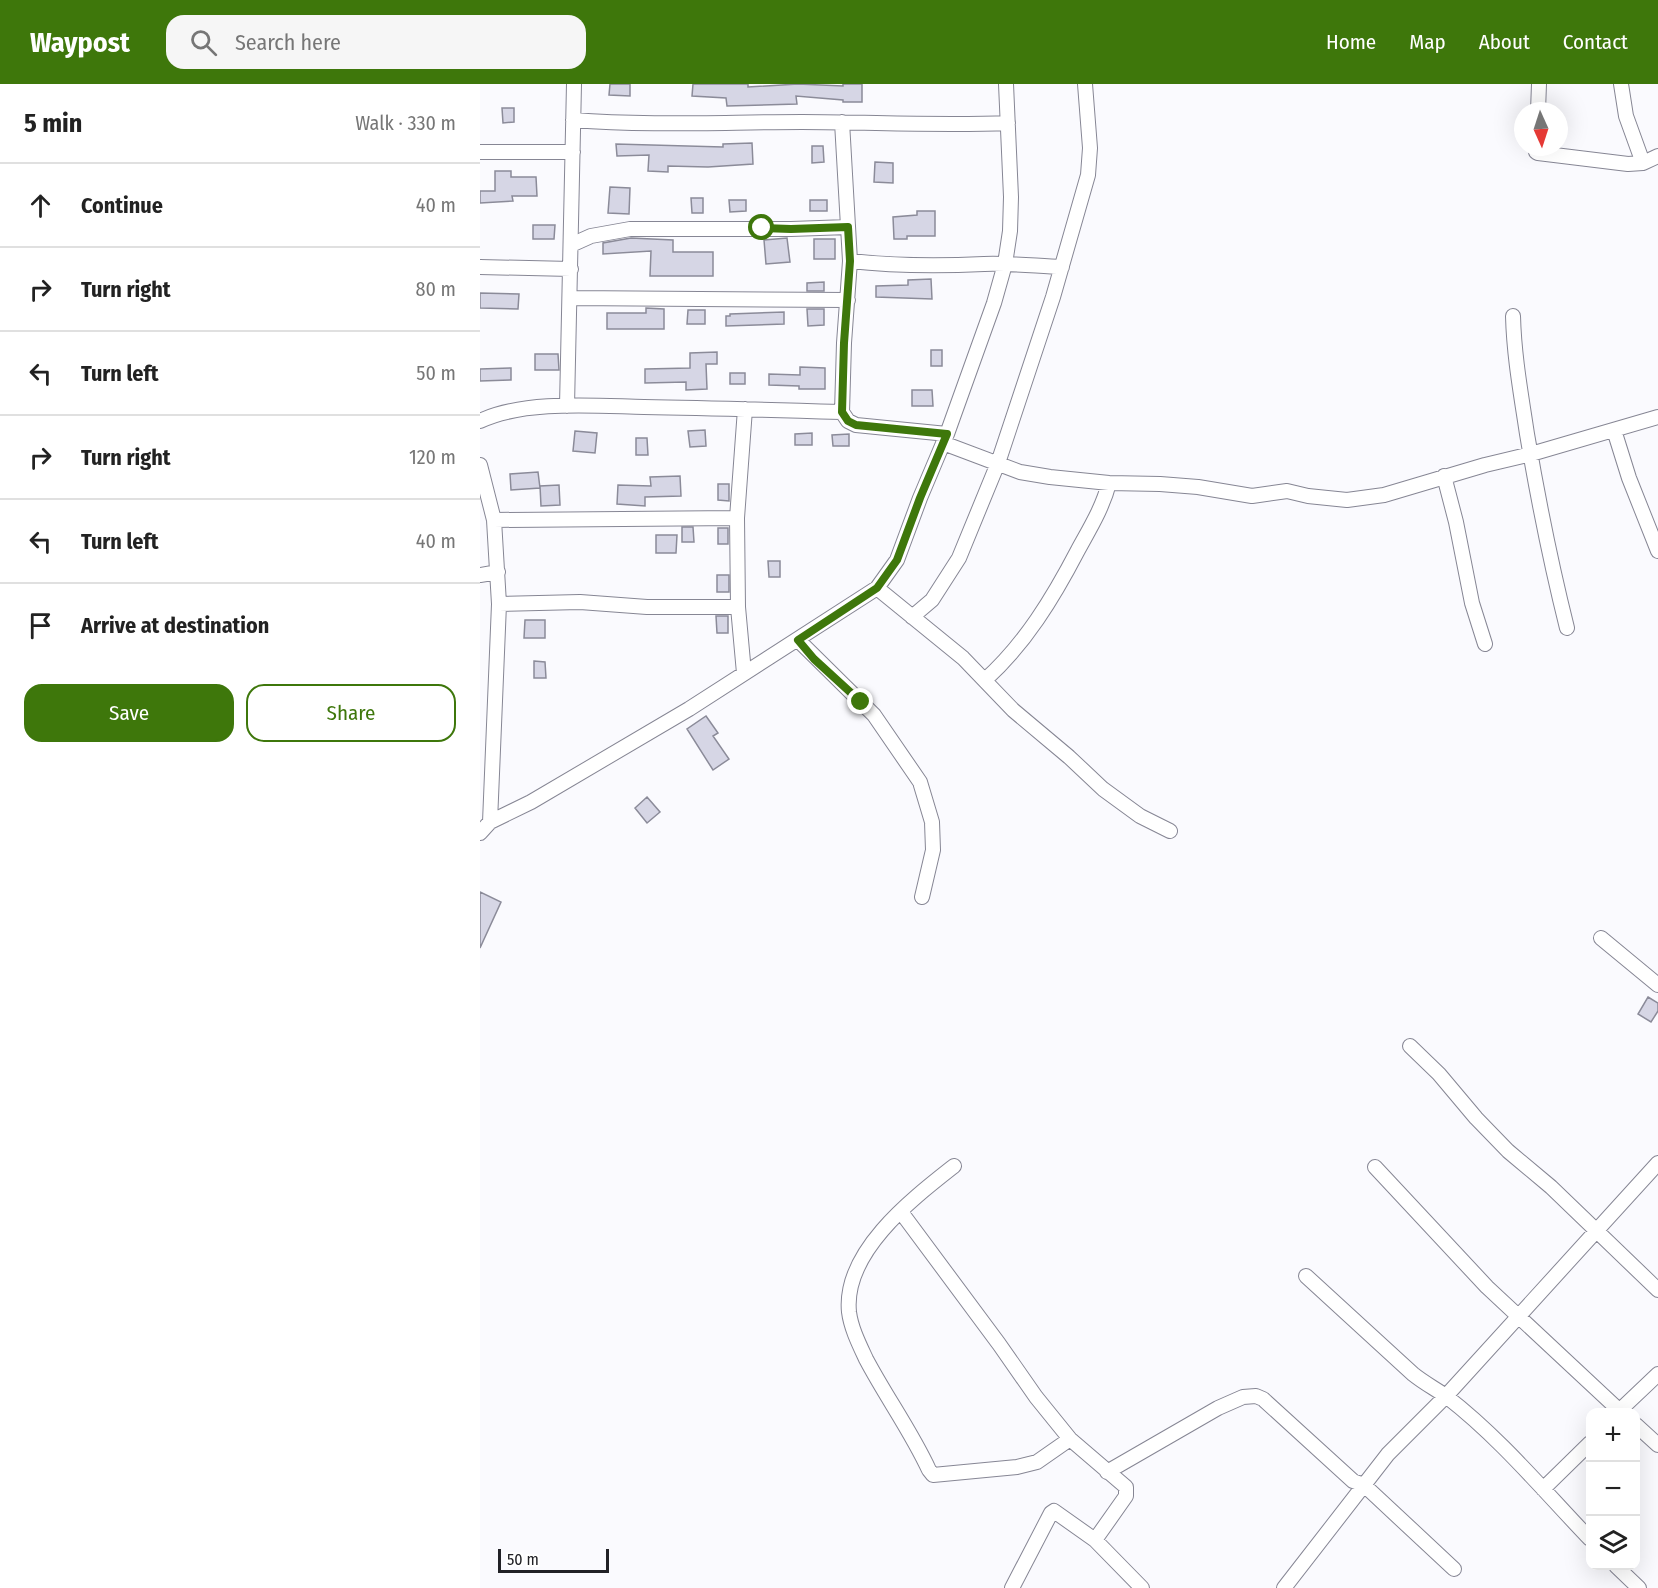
<!DOCTYPE html>
<meta charset="utf-8">
<style>
body{margin:0;font-family:"Fira Sans Condensed",sans-serif;background:#f6f6f6;color:#222}
.controls{position:absolute;right:18px;bottom:18px;display:grid;overflow:hidden;border-radius:12px;box-shadow:0 6px 24px #0002}
.controls button{width:54px;height:54px;display:grid;place-items:center;padding:0;border:0;border-bottom:2px solid #e0e0e0;background:#fff;color:#222;font:30px sans-serif}
.compass{position:absolute;left:1034px;top:18px;width:54px;height:54px;border-radius:50%;background:#fff;box-shadow:0 6px 24px #0002;rotate:177deg}
.scale{position:absolute;left:18px;bottom:15px;width:111px;box-sizing:border-box;padding-left:6px;border:3px solid #212126;border-top:0;font-size:16px;line-height:21px;white-space:nowrap;color:#212126;-webkit-text-stroke:4px #fff;paint-order:stroke}
.stop{position:absolute;width:18px;height:18px;margin:-14px;border:4px solid #3e770b;border-radius:50%;background:#fff}
.stop.end{background:#3e770b;border-color:#fff;box-shadow:0 2px 6px #0008}
.list{margin:0;padding:0;list-style:none}
h2{display:flex;justify-content:space-between;align-items:center;height:78px;margin:0;padding:0 24px;font-size:26px}
h2 small{font-size:20px;font-weight:400;color:#767676}
.list li{display:grid;grid-template-columns:39px 1fr auto;gap:18px;align-items:center;box-sizing:border-box;height:84px;padding:0 24px;border-top:2px solid #e0e0e0}
.list b{display:block;font-size:22px;white-space:nowrap}
.list em{font-size:20px;font-style:normal;color:#767676}
.actions{display:flex;gap:12px;padding:18px 24px}
.actions a{flex:1;padding:14px 0;border:2px solid #3e770b;border-radius:18px;text-align:center;font-size:21px;color:#3e770b}
.actions .main{background:#3e770b;color:#fff}
.icon{flex:none;width:33px;height:33px;fill:none;stroke:currentColor;stroke-width:2;stroke-linecap:round;stroke-linejoin:round}
.map{position:relative;flex:none;width:1178px;height:1504px;overflow:hidden}
header{display:flex;align-items:center;gap:36px;box-sizing:border-box;height:84px;padding:0 30px;background:#3e770b;color:#fff}
header strong{font-size:28px}
nav{display:flex;gap:33px;margin-inline-start:auto;font-size:21px}
.search{width:420px;height:54px;background:#f6f6f6;display:flex;align-items:center;gap:15px;box-sizing:border-box;padding:0 21px;border-radius:18px;color:#767676;font-size:22px}
main{display:flex}
aside{flex:1;background:#fff}
.map>svg:first-child{display:block}
.building{fill:#d6d6e5;stroke:#8b8b99;stroke-width:1.5}
.lines{fill:none;stroke-linecap:round;stroke-linejoin:round}
.street-casing{stroke:#868694;stroke-width:16}
.street{stroke:#fff;stroke-width:14}
.route{stroke:#3e770b;stroke-width:8}
</style>
<header>
<strong>Waypost</strong>
<div class="search"><svg class="icon" aria-label="search" viewBox="0 0 24 24"><circle cx="10" cy="10" r="6"/><path d="M15 15l6 6"/></svg>Search here</div>
<nav><a>Home</a><a>Map</a><a>About</a><a>Contact</a></nav>
</header>
<main>
<aside>
<h2>5 min<small>Walk · 330 m</small></h2>
<ul class="list">
<li><svg class="icon" aria-label="ahead" viewBox="0 0 24 24"><path d="M12 20V5M6 11l6-6 6 6"/></svg><div><b>Continue</b></div><em>40 m</em></li>
<li><svg class="icon" aria-label="right" viewBox="0 0 24 24"><path d="M7 20v-9h11M14 6l5 5-5 5"/></svg><div><b>Turn right</b></div><em>80 m</em></li>
<li><svg class="icon" aria-label="left" viewBox="0 0 24 24"><path d="M17 20v-9H6M10 6l-5 5 5 5"/></svg><div><b>Turn left</b></div><em>50 m</em></li>
<li><svg class="icon" aria-label="right" viewBox="0 0 24 24"><path d="M7 20v-9h11M14 6l5 5-5 5"/></svg><div><b>Turn right</b></div><em>120 m</em></li>
<li><svg class="icon" aria-label="left" viewBox="0 0 24 24"><path d="M17 20v-9H6M10 6l-5 5 5 5"/></svg><div><b>Turn left</b></div><em>40 m</em></li>
<li><svg class="icon" aria-label="arrive" viewBox="0 0 24 24"><path d="M6 21V4h12l-3 4 3 4H6"/></svg><div><b>Arrive at destination</b></div></li>
</ul>
<div class="actions"><a class="main">Save</a><a>Share</a></div>
</aside>
<div class="map">
<svg width="1178" height="1504" viewBox="0 0 1178 1504">
<rect width="100%" height="100%" fill="#fafafe"/>
<path class="building" d="M130,0H150V12L129,11Z
M213,0H268V3L318,0L363,2V0H382V18H363V16L316,12L317,20L247,22L246,14L212,12Z
M22,24H34V38L23,39Z
M272,59L273,80L228,83L188,82V88L168,87L169,71L137,72L136,60L243,63V60Z
M332,62H343L344,78L332,79Z
M395,78L413,79V99L394,98Z
M15,87H31V93H56L57,112H32L33,117L0,119V107H15Z
M130,103L150,104L149,130L128,129Z
M211,114H223V129H212Z
M249,116H266V127L250,128Z
M330,116H347V127H330Z
M437,127H455V152H427V155H414L413,133L437,131Z
M53,141H75L74,155H53Z
M151,154L193,156V168H233V192H170L171,167L123,170V159Z
M307,154L310,178L286,180L284,156Z
M334,155H355V175H334Z
M451,195L452,215L396,213V202L428,201V196Z
M344,198V207H327V199Z
M0,209L39,210L38,225L0,224Z
M166,224L184,225V245H127V229H166Z
M327,225H344V241L328,242Z
M208,226H225V240H207Z
M304,228V240L246,242V232H250V230Z
M451,266H462V282H451Z
M237,268V280H226L227,305L206,306V298L165,299V285L210,284V269Z
M55,270H78L79,286H55Z
M320,283L345,284V305H319V302L289,301V290L320,291Z
M31,284V296L0,297V285Z
M250,289H265V300H250Z
M432,306H452L453,322H432Z
M225,346L226,362L210,363L208,347Z
M95,347L117,349L115,369L93,367Z
M332,349V361H315V350Z
M369,350V362H353L352,351Z
M156,354H167L168,371H156Z
M58,388L60,404L31,406L30,390Z
M200,392L201,412L165,413V422L137,420L138,401L171,402L170,393Z
M238,400H249V417L238,416Z
M79,401L80,421L61,422L60,402Z
M202,443H213L214,458H202Z
M238,444H248V460H238Z
M176,451H197L196,469H176Z
M288,477H300V493H289Z
M237,491H249V508H237Z
M236,532H248V549H237Z
M45,536H65V554H44Z
M54,577L65,578L66,594H54Z
M226,632L238,649L233,652L249,675L233,686L207,645Z
M167,713L180,728L167,739L155,724Z
M0,808L21,818L0,864Z
M1168,913L1178,919V927L1171,938L1158,930Z"/>
<g class="lines">
<g class="street-casing">
<path id="street" d="M1141,0L1146,32L1163,79
M1058,27L1059,0
M93,36C169,42 245,38 322,38C390,38 459,42 528,39
M362,38L370,177L364,259L362,328L368,337L376,341L467,350
M1055,63L1056,68L1058,69L1148,80L1163,79L1178,72
M0,68H93
M91,161L111,152L150,145H311L368,143
M370,177C415,182 459,182 504,180C530,179 556,182 582,183
M0,183L91,185
M91,214L368,216
M1033,232C1034,272 1041,310 1047,350C1058,415 1071,480 1087,544
M87,322L94,0
M0,337C44,316 115,322 164,323C230,324 296,326 362,328
M1134,346L1149,394L1178,467
M463,359L540,388L570,393L629,399L680,400L718,403L772,412L807,407L828,412L867,416L904,411L1005,381L1051,370L1178,333
M0,381L14,436L19,520L10,738
M964,392L976,438L992,519L1005,560
M14,436L257,434
M0,491L18,488
M397,504L483,574L533,626L589,673L623,705L660,732L690,747
M19,520L100,518L167,523H258
M432,533L452,516L479,474L518,379L573,213L608,91L610,64L605,0
M318,556L394,631L440,698L452,738L453,766L442,813
M264,589L258,523L257,434L265,325
M505,596C545,560 573,514 598,466C610,444 623,423 629,399
M0,749L10,738L51,718L209,625L397,504L417,476L440,414L467,350L514,219L525,180L530,147L531,113L526,0
M1121,854L1178,901
M930,962L959,990L996,1034L1028,1067L1071,1103L1178,1206
M474,1082C432,1115 363,1168 369,1228C371,1244 379,1260 386,1275C406,1313 431,1347 449,1386L453,1391L537,1383L557,1378L590,1355
M895,1083L1007,1203L1141,1328
M421,1128L519,1260L556,1313L590,1355L646,1403V1412L615,1456
M826,1192L933,1290C944,1299 956,1305 967,1313C1020,1354 1064,1407 1110,1455
M1138,1328L1178,1290
M1156,1341L1178,1361
M627,1388L738,1324L763,1313L776,1312L783,1315L873,1397L884,1401L974,1485
M1063,1405L1110,1359
M1136,1482L1159,1504
M532,1504L571,1429L574,1427L615,1456L662,1504
M804,1504L908,1370L966,1312L1178,1079"/>
</g>
<use href="#street" class="street"/>
</g>
<g class="lines">
<path class="route" d="M282,144L311,145L368,143L370,177L364,259L362,328L368,337L376,341L467,350L440,414L417,476L397,504L318,556L334,575L381,618"/>
</g>
</svg>
<div class="controls">
<button>+</button>
<button>−</button>
<button><svg class="icon" aria-label="layers" viewBox="0 0 24 24"><path d="M12 4l9 5-9 5-9-5zM3 14l9 5 9-5"/></svg></button>
</div>
<svg class="compass" viewBox="-18 -18 36 36"><path d="M0-13l5 13h-10z" fill="#e53935"/><path d="M0 13l5-13h-10z" fill="#767676"/></svg>
<div class="scale">50 m</div>
<div class="stop" style="left:282px;top:144px"></div>
<div class="stop end" style="left:381px;top:618px"></div>
</div>
</main>
